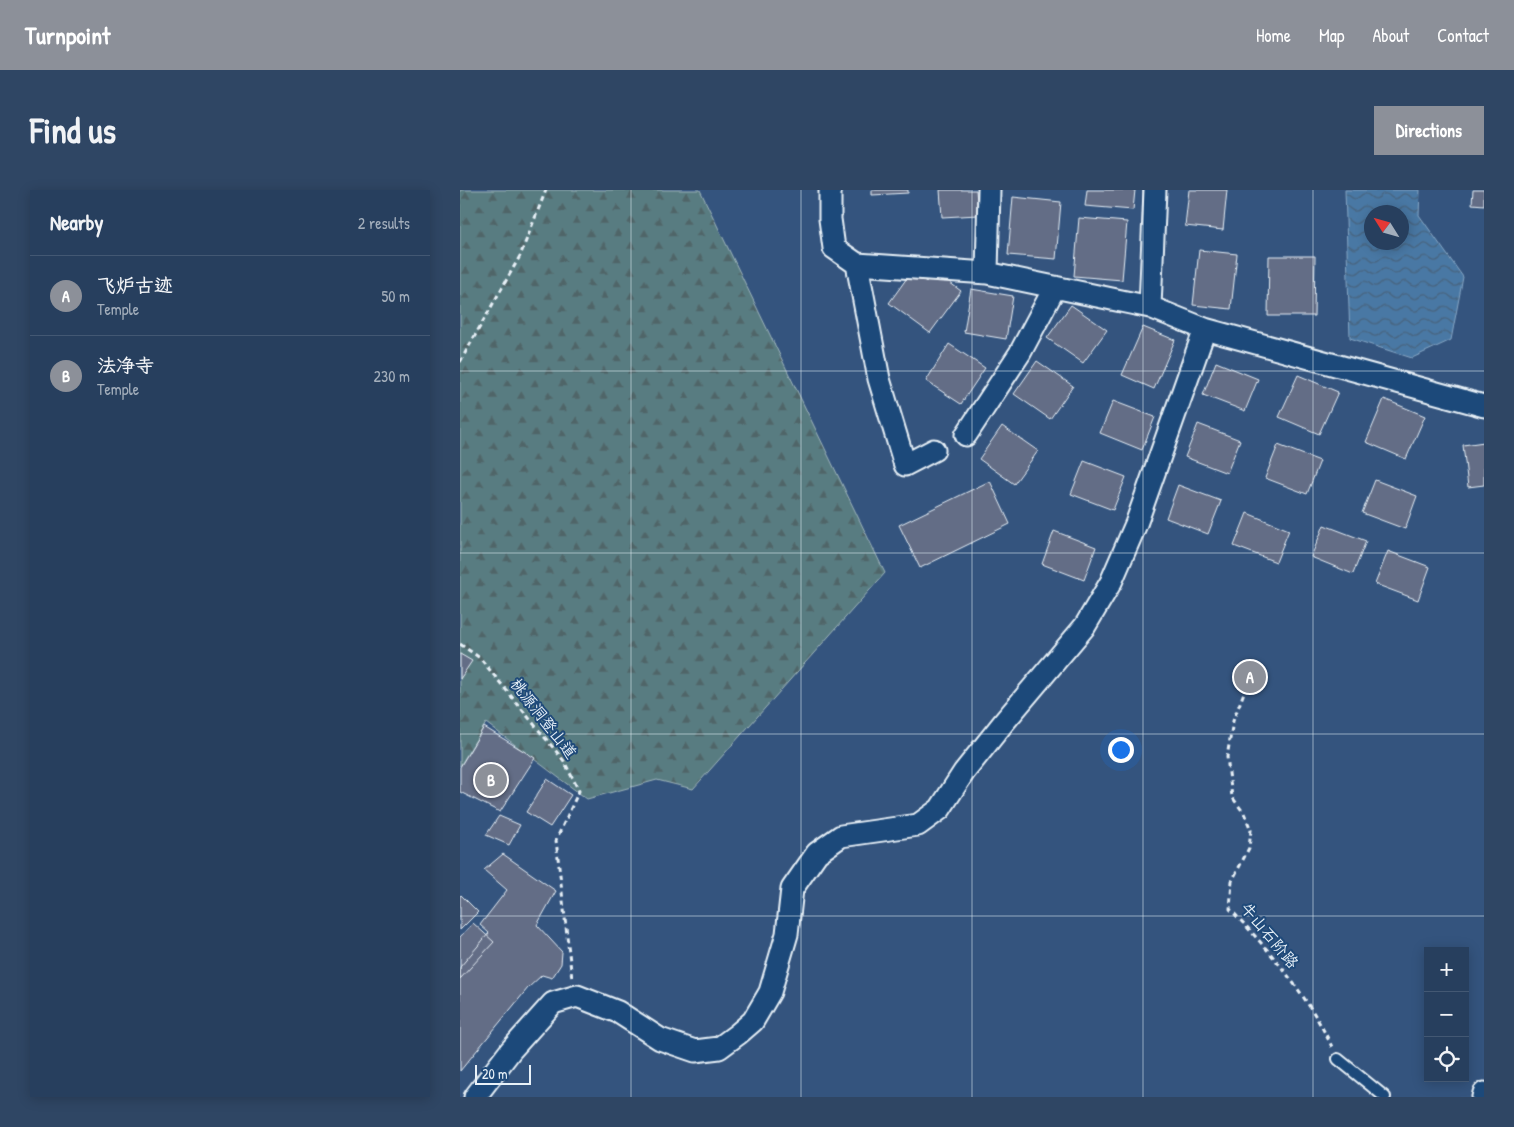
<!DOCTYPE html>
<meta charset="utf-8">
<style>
body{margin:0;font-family:"Patrick Hand","LXGW WenKai TC",sans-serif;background:#2f4664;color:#f1f3f6}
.controls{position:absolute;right:15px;bottom:15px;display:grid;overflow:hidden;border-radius:0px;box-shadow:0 2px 12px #0003}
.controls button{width:45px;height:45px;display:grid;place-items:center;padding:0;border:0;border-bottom:1px solid #435873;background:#273f5e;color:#f1f3f6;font:25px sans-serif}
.compass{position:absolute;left:904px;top:15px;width:45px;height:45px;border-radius:50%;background:#273f5e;box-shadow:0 2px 12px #0003;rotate:307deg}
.scale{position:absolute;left:15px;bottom:12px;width:56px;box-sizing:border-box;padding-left:5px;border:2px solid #e8f1f8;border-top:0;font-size:14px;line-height:18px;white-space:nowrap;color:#e8f1f8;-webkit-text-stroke:4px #1f4a7a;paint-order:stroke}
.you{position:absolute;left:660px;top:559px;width:18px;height:18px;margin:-12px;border:4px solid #fff;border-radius:50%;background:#1a73e8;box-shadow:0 0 0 8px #1a73e833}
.badge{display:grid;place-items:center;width:32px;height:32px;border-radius:50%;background:#8c9099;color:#fff;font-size:16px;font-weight:700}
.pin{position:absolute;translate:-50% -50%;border:2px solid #fff;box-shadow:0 1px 5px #0006}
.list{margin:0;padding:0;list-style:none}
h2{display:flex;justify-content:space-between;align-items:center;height:65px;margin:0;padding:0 20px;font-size:21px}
h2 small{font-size:16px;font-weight:400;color:#a4afbc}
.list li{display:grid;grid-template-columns:32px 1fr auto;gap:15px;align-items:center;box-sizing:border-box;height:80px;padding:0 20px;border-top:1px solid #435873}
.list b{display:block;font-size:19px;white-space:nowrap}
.list p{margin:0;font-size:16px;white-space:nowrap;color:#a4afbc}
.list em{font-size:16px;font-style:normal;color:#a4afbc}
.icon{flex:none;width:28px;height:28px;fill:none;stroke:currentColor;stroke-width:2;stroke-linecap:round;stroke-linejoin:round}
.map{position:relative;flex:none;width:1024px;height:907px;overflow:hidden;border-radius:0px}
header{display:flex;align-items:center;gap:30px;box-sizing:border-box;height:70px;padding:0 25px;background:#8c9099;color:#fff}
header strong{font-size:24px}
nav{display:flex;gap:28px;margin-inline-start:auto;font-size:18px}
.intro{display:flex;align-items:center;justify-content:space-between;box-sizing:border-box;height:120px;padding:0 30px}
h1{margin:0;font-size:35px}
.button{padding:12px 22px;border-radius:0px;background:#8c9099;color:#fff;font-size:18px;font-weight:700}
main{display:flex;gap:30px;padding:0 30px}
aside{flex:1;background:#273f5e;border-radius:0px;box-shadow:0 2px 12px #0003}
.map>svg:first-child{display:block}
.forest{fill:url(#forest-firs);stroke:#a0b6bc}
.water{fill:url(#water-waves);stroke:#88a8c6;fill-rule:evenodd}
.building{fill:#646d86;stroke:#e8f1f8}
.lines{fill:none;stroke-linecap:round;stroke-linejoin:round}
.lane-casing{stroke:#e8f1f8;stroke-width:14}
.street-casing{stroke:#e8f1f8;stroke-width:25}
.path{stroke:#e8f1f8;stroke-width:3;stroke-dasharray:5 4;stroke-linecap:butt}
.lane{stroke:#1f4a7a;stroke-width:10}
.street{stroke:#1f4a7a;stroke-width:21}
.grid{fill:none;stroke:#e8f1f8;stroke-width:1;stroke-opacity:0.55}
.labels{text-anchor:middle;stroke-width:4;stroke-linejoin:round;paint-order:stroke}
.street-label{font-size:16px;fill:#e8f1f8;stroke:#1f4a7a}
</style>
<header>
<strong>Turnpoint</strong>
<nav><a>Home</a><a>Map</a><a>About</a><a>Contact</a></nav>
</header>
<div class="intro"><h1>Find us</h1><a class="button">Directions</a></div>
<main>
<aside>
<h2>Nearby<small>2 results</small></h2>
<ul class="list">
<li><span class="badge">A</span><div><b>飞炉古迹</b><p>Temple</p></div><em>50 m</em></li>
<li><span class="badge">B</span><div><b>法净寺</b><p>Temple</p></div><em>230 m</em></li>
</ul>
</aside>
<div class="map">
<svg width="1024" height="907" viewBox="0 0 1024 907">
<defs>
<pattern id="forest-firs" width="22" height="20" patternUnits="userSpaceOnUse" patternTransform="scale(1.25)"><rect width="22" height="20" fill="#597c81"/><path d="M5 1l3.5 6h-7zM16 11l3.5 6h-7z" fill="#506568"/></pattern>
<pattern id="water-waves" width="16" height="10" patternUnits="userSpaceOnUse" patternTransform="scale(1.25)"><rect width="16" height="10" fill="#4878a4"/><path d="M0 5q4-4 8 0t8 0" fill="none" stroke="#47627c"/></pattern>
</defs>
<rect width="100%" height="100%" fill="#34547e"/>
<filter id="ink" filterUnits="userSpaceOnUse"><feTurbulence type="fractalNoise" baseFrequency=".02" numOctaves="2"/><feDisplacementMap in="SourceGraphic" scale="10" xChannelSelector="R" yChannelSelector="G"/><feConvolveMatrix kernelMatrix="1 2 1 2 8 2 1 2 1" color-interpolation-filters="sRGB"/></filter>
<g filter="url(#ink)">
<path class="forest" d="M0,0H240L425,383L233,599L197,590L127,609L26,533L0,576Z"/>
<path class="water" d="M885,0H960L959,25L1003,87L991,150L952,168L890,148ZM912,22H942V52H912Z"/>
<path class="building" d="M412,0H448V3L412,5Z
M480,0H516L518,25L482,27Z
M627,0H675L673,20L625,16Z
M729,0H767L763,40L725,36Z
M1013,0H1024V15L1012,14Z
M553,7L601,12L596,69L548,65Z
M619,28L667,32L662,90L614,86Z
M739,60L777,64L771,119L733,115Z
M809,66H855L854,126H808Z
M452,81L466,92L474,81L501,101L470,143L429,113Z
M511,99L553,106L546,149L504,142Z
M611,115L647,140L623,173L587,148Z
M683,137L715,150L694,199L662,185Z
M489,154L525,178L501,214L466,191Z
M577,171L613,196L590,229L554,204Z
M756,172L798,189L785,221L743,205Z
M838,185L878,202L859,244L819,227Z
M924,209L965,226L946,269L906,252Z
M653,211L695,227L682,260L640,243Z
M738,234L780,250L767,283L725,267Z
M542,236L578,261L554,294L519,269Z
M1024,252V295L1008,297L1003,255Z
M818,255L860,271L847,304L805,288Z
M624,271L666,287L653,320L611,304Z
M915,290L957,306L945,339L902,323Z
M530,291L550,334L460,378L439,335Z
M718,295L761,311L748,344L706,328Z
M787,323L829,340L816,372L774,356Z
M864,335L906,351L893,384L851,367Z
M594,341L636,357L624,390L582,374Z
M928,361L970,377L958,410L915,394Z
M0,464L12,471L0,489Z
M24,537L75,568L40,622L0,602V577Z
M87,589L111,605L90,637L66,622Z
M39,626L60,635L49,655L26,645Z
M43,664L96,701L77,735L102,762L101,774L92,788L82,785L68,798L0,881V777L29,743L20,735L47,700L24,680Z
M1,705L18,722L0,740V706Z
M13,733L34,752L0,789V747Z"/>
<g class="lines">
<g class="lane-casing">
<path id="lane" d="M878,869L925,907"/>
</g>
<g class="street-casing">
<path id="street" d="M370,0V29L374,58L397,74L527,83L690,117L745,139L1024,216
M397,74L419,189L445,275L474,260
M527,83L529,0
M690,117L695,0
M506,245L560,163L595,97
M15,907L51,860L93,813L117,806L158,822L200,849L235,861L259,858L278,844L293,831L310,802L327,744L332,699L357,663L381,646L458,635L480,619L504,582L544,532L625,436L651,392L676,334L745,139
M1023,907L1024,903"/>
</g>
<path class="path" d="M0,172L60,66L86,0
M0,454L20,468L104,571L119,601L96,650L112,789
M790,487L773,531L767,567L772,607L784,623L791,640L789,658L772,691L770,719C810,761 847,804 872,857"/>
<use href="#lane" class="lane"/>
<use href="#street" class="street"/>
</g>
</g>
<path class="grid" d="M171,0V907M341,0V907M512,0V907M683,0V907M853,0V907M0,181H1024M0,363H1024M0,544H1024M0,726H1024"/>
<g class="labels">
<g class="street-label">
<text transform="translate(84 528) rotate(52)" y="6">桃源洞登山道</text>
<text transform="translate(810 745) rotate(50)" y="6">牛山石阶路</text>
</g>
</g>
</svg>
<div class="controls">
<button>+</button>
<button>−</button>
<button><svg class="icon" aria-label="locate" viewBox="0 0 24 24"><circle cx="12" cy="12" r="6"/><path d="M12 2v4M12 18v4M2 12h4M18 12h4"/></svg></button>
</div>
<svg class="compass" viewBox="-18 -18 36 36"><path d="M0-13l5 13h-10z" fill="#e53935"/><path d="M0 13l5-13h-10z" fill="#a4afbc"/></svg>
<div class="scale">20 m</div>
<div class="you"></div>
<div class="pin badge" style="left:790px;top:487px">A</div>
<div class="pin badge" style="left:31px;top:590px">B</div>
</div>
</main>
